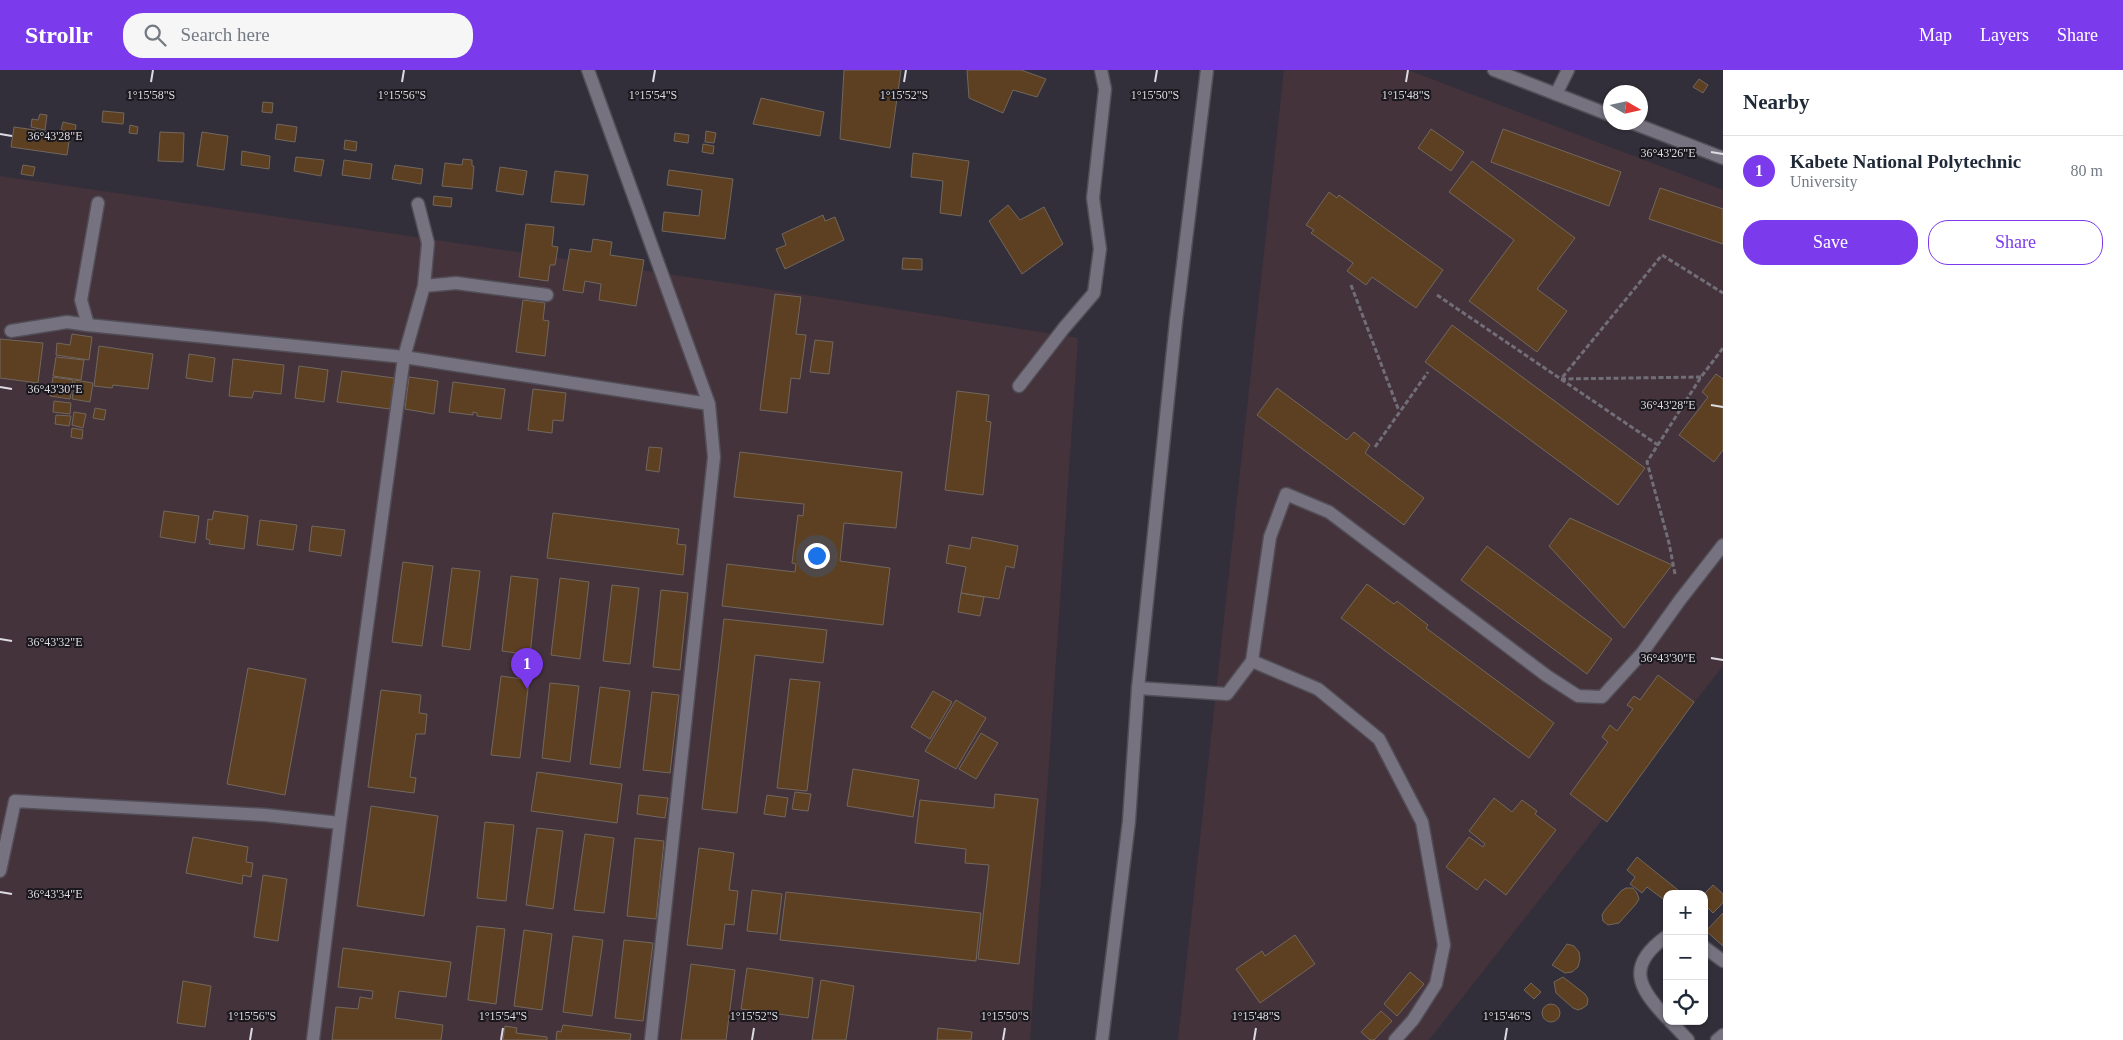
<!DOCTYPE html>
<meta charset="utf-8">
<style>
body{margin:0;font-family:"Times New Roman",serif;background:#f6f6f7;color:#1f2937}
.controls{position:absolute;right:15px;bottom:15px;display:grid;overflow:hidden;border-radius:10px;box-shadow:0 1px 4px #0004}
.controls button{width:45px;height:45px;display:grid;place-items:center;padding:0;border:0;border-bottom:1px solid #e0e1e3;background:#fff;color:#1f2937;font:25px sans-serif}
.compass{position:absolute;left:1603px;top:15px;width:45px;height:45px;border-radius:50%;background:#fff;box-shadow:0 1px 4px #0004;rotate:99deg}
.you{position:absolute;left:816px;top:485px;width:18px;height:18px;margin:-12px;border:4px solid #fff;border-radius:50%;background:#1a73e8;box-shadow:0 0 0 8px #1a73e833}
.badge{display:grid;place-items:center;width:32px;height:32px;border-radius:50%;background:#7c3aed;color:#fff;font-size:16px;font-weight:700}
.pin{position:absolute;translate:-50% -41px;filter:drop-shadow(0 1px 2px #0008)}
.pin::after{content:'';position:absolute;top:26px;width:18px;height:15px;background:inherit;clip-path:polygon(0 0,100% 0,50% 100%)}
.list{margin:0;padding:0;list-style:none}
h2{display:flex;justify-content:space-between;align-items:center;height:65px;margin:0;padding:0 20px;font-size:21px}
h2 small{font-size:16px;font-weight:400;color:#747a83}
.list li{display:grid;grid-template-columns:32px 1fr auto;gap:15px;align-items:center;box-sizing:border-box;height:70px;padding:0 20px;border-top:1px solid #e0e1e3}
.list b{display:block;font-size:19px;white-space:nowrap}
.list p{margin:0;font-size:16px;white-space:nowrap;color:#747a83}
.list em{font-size:16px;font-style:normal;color:#747a83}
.actions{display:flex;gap:10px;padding:15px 20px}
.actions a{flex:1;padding:11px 0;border:1px solid #7c3aed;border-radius:20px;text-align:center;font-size:18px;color:#7c3aed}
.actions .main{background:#7c3aed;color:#fff}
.icon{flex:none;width:28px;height:28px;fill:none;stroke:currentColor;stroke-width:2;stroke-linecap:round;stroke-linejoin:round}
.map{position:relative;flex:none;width:1723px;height:970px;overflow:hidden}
header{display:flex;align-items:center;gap:30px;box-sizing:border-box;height:70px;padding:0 25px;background:#7c3aed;color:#fff}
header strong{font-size:24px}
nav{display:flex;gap:28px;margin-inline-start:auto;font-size:18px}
.search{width:350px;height:45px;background:#f6f6f7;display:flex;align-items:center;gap:12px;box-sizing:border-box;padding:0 18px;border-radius:20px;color:#747a83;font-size:19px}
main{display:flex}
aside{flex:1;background:#fff}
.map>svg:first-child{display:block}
.education{fill:#45333c}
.building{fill:#5d4022;stroke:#71675d}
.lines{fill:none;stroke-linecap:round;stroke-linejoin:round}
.lane-casing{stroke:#514e57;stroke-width:15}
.street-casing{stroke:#514e57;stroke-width:15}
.secondary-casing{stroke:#514e57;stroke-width:15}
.path{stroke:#716e77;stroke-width:3;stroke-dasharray:5 2.5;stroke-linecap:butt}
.lane{stroke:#76727f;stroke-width:12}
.street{stroke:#76727f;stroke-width:12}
.secondary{stroke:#76727f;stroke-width:12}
.ticks{fill:none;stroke:#dddbe2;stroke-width:2}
.ticks-label{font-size:12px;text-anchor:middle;fill:#dddbe2;stroke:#1a181d;stroke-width:4;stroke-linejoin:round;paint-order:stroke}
</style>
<header>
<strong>Strollr</strong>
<div class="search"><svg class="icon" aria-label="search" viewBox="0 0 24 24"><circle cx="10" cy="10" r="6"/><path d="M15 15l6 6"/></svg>Search here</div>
<nav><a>Map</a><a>Layers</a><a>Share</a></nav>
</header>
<main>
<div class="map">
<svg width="1723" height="970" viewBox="0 0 1723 970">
<rect width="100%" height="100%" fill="#332f3a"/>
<path class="education" d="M1284,0H1408L1723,120V596L1429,970H1178Z
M0,106L749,216L1078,268L1030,970H0Z"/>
<path class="building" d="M844,0H901L890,78L840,69Z
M967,0H1021L1046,9L1037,27L1013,20L1003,43L969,28Z
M1699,9L1708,15L1703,23L1693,17Z
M761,28L824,42L820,66L753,54Z
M263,32L273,33L272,43L262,42Z
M103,41L124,43L123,54L102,52Z
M40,44L47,45L45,60L31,57L32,49L38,50Z
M63,52L76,55L75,63L61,60Z
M277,54L297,57L295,72L275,69Z
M130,55L138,57L137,64L129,63Z
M14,57L70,65L67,85L11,77Z
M1431,59L1464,82L1451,101L1418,78Z
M1503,59L1621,102L1609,136L1491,92Z
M706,61L716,63L714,73L705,72Z
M160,62L184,63L183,92L158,91Z
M202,62L228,66L224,100L197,96Z
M675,63L689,65L688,73L674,71Z
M345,70L357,72L356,81L344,79Z
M703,74L714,76L713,84L702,82Z
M242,81L270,86L269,99L241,95Z
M913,83L969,91L961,146L940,143L943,111L911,107Z
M296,87L324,90L321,106L294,101Z
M463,89L472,90V96H474L472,119L442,116L445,93L462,95Z
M344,90L372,94L370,109L342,105Z
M1472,91L1575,168L1537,219L1567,241L1537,282L1469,231L1514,170L1449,122Z
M23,95L35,97L33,106L21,104Z
M395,95L423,99L421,114L392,109Z
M500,97L527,101L523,125L496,121Z
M669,100L733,109L725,169L662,161L664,142L699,146L702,120L667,115Z
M555,101L588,105L584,135L551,132Z
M1660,118L1723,139V174L1649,149Z
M1329,122L1337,128L1339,125L1443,200L1416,238L1372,207L1366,215L1347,201L1353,193L1311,163L1314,160L1306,155Z
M434,126L452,128L451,137L433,135Z
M1008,135L1020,150L1044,137L1063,174L1022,204L989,151Z
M823,145L825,151L835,147L844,170L785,199L776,179L786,175L782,164Z
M526,154L554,157L552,176L558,177L555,195H550L548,211L519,207Z
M593,169L612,172L610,185L644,190L636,236L599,230L601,214L585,211L583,223L563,220L570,179L591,182Z
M903,188L922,189V200L902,199Z
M775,224L801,227L796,264L806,265L800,309L791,308L787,343L760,340Z
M523,230L545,233L543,250L549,251L545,286L516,282Z
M1452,255L1645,398L1618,435L1425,292Z
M72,264L92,267L89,290L56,285L57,273L70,275Z
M0,269L43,273L38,313L0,308Z
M815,270L833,272L829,304L810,302Z
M99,276L153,284L148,319L113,315L112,318L94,316Z
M189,284L215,288L212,312L186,308Z
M56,287L84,290L81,310L53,306Z
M233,289L284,295L281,324L254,321L252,328L229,326Z
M299,296L328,300L324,332L295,328Z
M342,301L394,308L390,339L337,332Z
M1716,304L1723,309V380L1714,392L1679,365L1708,327L1702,322Z
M53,307L73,310L70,329L50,326Z
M409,307L438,311L434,344L405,339Z
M75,310L93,313L90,332L72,329Z
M453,312L505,319L501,349L477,346V343L473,342V345L449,342Z
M1277,318L1347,370L1354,362L1370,375L1365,383L1424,428L1404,455L1257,345Z
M533,319L566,323L563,351L553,350L552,363L528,360Z
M957,321L989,325L986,351L991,352L983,425L945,420Z
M54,331L71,333L70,344L53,342Z
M95,338L106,340L104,350L93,348Z
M74,342L86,344L83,358L72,355Z
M56,345L71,346L69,356L55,354Z
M72,358L83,360L82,369L71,367Z
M649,377L662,378L659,402L646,400Z
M740,382L902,402L896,458L844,453L840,491L890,498L883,555L722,536L727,494L795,502L796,494L792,493L798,445L803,446L804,434L734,427Z
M164,441L199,446L195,473L160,467Z
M214,441L248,446L244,479L209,474L210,470L206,469L208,449L212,450Z
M553,443L679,459L677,474L686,475L683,505L547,488Z
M1570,448L1672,495L1624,558L1549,476Z
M260,450L297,455L293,480L257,475Z
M312,456L345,460L341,486L309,481Z
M972,467L1018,476L1014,498L1006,496L999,529L961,523L966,497L946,493L949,475L970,479Z
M1487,476L1612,569L1587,604L1461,510Z
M403,492L433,496L422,576L392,572Z
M452,498L480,501L470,580L442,576Z
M511,506L538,509L530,585L502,581Z
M560,508L589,512L580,589L551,585Z
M1367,514L1394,534L1397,531L1428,555L1426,558L1554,653L1529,688L1341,548Z
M612,515L639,518L630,594L603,591Z
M661,520L688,523L680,600L653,597Z
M961,523L984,527L980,546L958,542Z
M724,549L827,560L823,593L755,585L737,743L702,739Z
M248,598L306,609L285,725L227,714Z
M1658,605L1694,632L1607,752L1570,724L1608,672L1602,667L1610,655L1617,661L1633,639L1627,635L1634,626L1640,630Z
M501,606L529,610L520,688L491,685Z
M790,609L820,612L807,721L777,718Z
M550,613L579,616L570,692L542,688Z
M600,617L630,621L620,698L590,694Z
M381,620L421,625L419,643L427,644L425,664H416L410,707L416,708L414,723L368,717Z
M933,621L952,632L930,669L911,657Z
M652,622L679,625L670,703L643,700Z
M956,630L986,648L956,699L925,681Z
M981,663L998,673L976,709L959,699Z
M853,699L919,710L913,747L847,736Z
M537,702L622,714L617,753L531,741Z
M795,722L811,724L808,741L792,739Z
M995,724L1038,729L1019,894L978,889L989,795L965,793L966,779L915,773L920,730L994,738Z
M639,725L668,728L665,748L637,744Z
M767,725L788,728L785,747L764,744Z
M1494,728L1512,742L1522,730L1537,741L1535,744L1556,760L1506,825L1485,809L1477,820L1446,797L1469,767L1483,777L1485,774L1469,761Z
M371,736L438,746L424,846L357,836Z
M485,752L514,755L506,831L477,828Z
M537,758L563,761L553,839L526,835Z
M585,764L614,768L604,843L574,840Z
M193,767L248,777L246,792L253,793L251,807L243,805L242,814L186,803Z
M635,768L664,771L656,849L627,846Z
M699,778L734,783L729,820L738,821L734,855L725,854L722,879L687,875Z
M1637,787L1683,824H1667V832L1647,817L1642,823L1630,814L1635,807L1627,800Z
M263,805L287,809L278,871L254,867Z
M1713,815L1723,824V833L1713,843L1704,834V824Z
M1626,818H1633L1637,823L1639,829L1636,834L1619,853L1608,855L1603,851L1602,845L1605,840L1621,821Z
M752,820L782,824L777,864L747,861Z
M786,822L981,843L976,891L780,870Z
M1723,843V876L1706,861Z
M477,856L505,859L496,934L468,930Z
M524,860L552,864L542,940L514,936Z
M1295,865L1315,894L1260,933L1236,899L1262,881L1265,886Z
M573,866L603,870L592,946L563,942Z
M624,870L653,873L643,951L615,948Z
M1567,874L1574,876L1579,882L1580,889L1578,897L1572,902L1565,903L1552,895Z
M343,878L451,892L446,927L399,921L395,948L443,955L441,970H332L336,937L358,939L360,927L372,929L373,921L338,917Z
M691,894L735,900L726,970H681Z
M747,898L813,908L808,948L741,939Z
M1410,902L1424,914L1397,946L1384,934Z
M1563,907L1585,924L1588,929L1587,935L1583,938L1578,940L1573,938L1556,923L1554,912Z
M821,910L854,916L846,970H812Z
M183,911L211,916L205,957L177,953Z
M1531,913L1541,922L1534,929L1524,920Z
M1542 943a9 9 0 1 1 18 0a9 9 0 1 1-18 0Z
M1381,941L1392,951L1374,970H1370L1361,962Z
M563,955L631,964L630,970H556L557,961L561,962Z
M505,956L517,958L516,963L547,967V970H503Z
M938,958L972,962L971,970H937Z"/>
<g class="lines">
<g class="lane-casing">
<path id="lane" d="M588,0L709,334L714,387L651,970
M1556,24L1568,0
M98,133L81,230L88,255L404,287L709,334
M424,216L456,213L547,225
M11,261L67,252L88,255
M1019,316L1064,258L1094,223L1100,179L1093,128L1105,19L1101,0
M1252,591L1318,619L1379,669L1422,752L1444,875L1436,914L1413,950L1395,970
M1138,618L1227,624L1252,591L1270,467L1286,424L1329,442L1547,606L1578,626L1602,627L1642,583L1680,530L1723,475
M0,801L15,731L265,745L340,753
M1667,866C1626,895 1637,917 1667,948
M1704,877L1723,891
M1670,951L1688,970
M313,970L340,753L404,287L424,216L428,173L418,134
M1717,970L1723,965"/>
</g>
<g class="street-casing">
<path id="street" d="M1494,0L1610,45
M1630,52L1723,88"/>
</g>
<g class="secondary-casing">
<path id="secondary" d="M1102,970L1129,751L1138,618L1176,251L1207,0"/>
</g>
<path class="path" d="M1351,215L1399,341
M1437,225L1658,375
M1701,307L1561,309L1662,185L1723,223
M1375,377L1428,302
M1675,504L1669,473L1647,392L1701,307L1723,278"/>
<use href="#lane" class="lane"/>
<use href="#street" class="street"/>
<use href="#secondary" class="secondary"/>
</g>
<path class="ticks" d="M151,12L153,0M402,12L404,0M653,12L655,0M904,12L906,0M1155,12L1157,0M1406,12L1408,0M0,64L12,66M1711,82L1723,84M0,317L12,319M1711,335L1723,337M0,569L12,571M1711,588L1723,590M0,822L12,824M250,970L252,958M501,970L503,958M752,970L754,958M1003,970L1005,958M1254,970L1256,958M1505,970L1507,958"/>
<g class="ticks-label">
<text x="151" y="29">1°15'58"S</text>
<text x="402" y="29">1°15'56"S</text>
<text x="653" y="29">1°15'54"S</text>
<text x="904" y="29">1°15'52"S</text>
<text x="1155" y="29">1°15'50"S</text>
<text x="1406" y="29">1°15'48"S</text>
<text x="55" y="70">36°43'28"E</text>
<text x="1668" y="87">36°43'26"E</text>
<text x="55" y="323">36°43'30"E</text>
<text x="1668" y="339">36°43'28"E</text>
<text x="55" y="576">36°43'32"E</text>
<text x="1668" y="592">36°43'30"E</text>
<text x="55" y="828">36°43'34"E</text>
<text x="252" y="950">1°15'56"S</text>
<text x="503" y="950">1°15'54"S</text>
<text x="754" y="950">1°15'52"S</text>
<text x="1005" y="950">1°15'50"S</text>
<text x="1256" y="950">1°15'48"S</text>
<text x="1507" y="950">1°15'46"S</text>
</g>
</svg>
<div class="controls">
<button>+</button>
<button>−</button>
<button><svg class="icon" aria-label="locate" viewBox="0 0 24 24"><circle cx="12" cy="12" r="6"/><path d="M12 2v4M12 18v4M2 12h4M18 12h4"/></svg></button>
</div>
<svg class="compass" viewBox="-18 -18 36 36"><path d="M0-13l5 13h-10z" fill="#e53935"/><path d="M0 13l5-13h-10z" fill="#747a83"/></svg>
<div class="you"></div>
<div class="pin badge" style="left:527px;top:619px">1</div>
</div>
<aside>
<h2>Nearby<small></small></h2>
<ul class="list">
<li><span class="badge">1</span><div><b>Kabete National Polytechnic</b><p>University</p></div><em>80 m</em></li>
</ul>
<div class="actions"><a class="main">Save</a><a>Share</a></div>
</aside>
</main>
